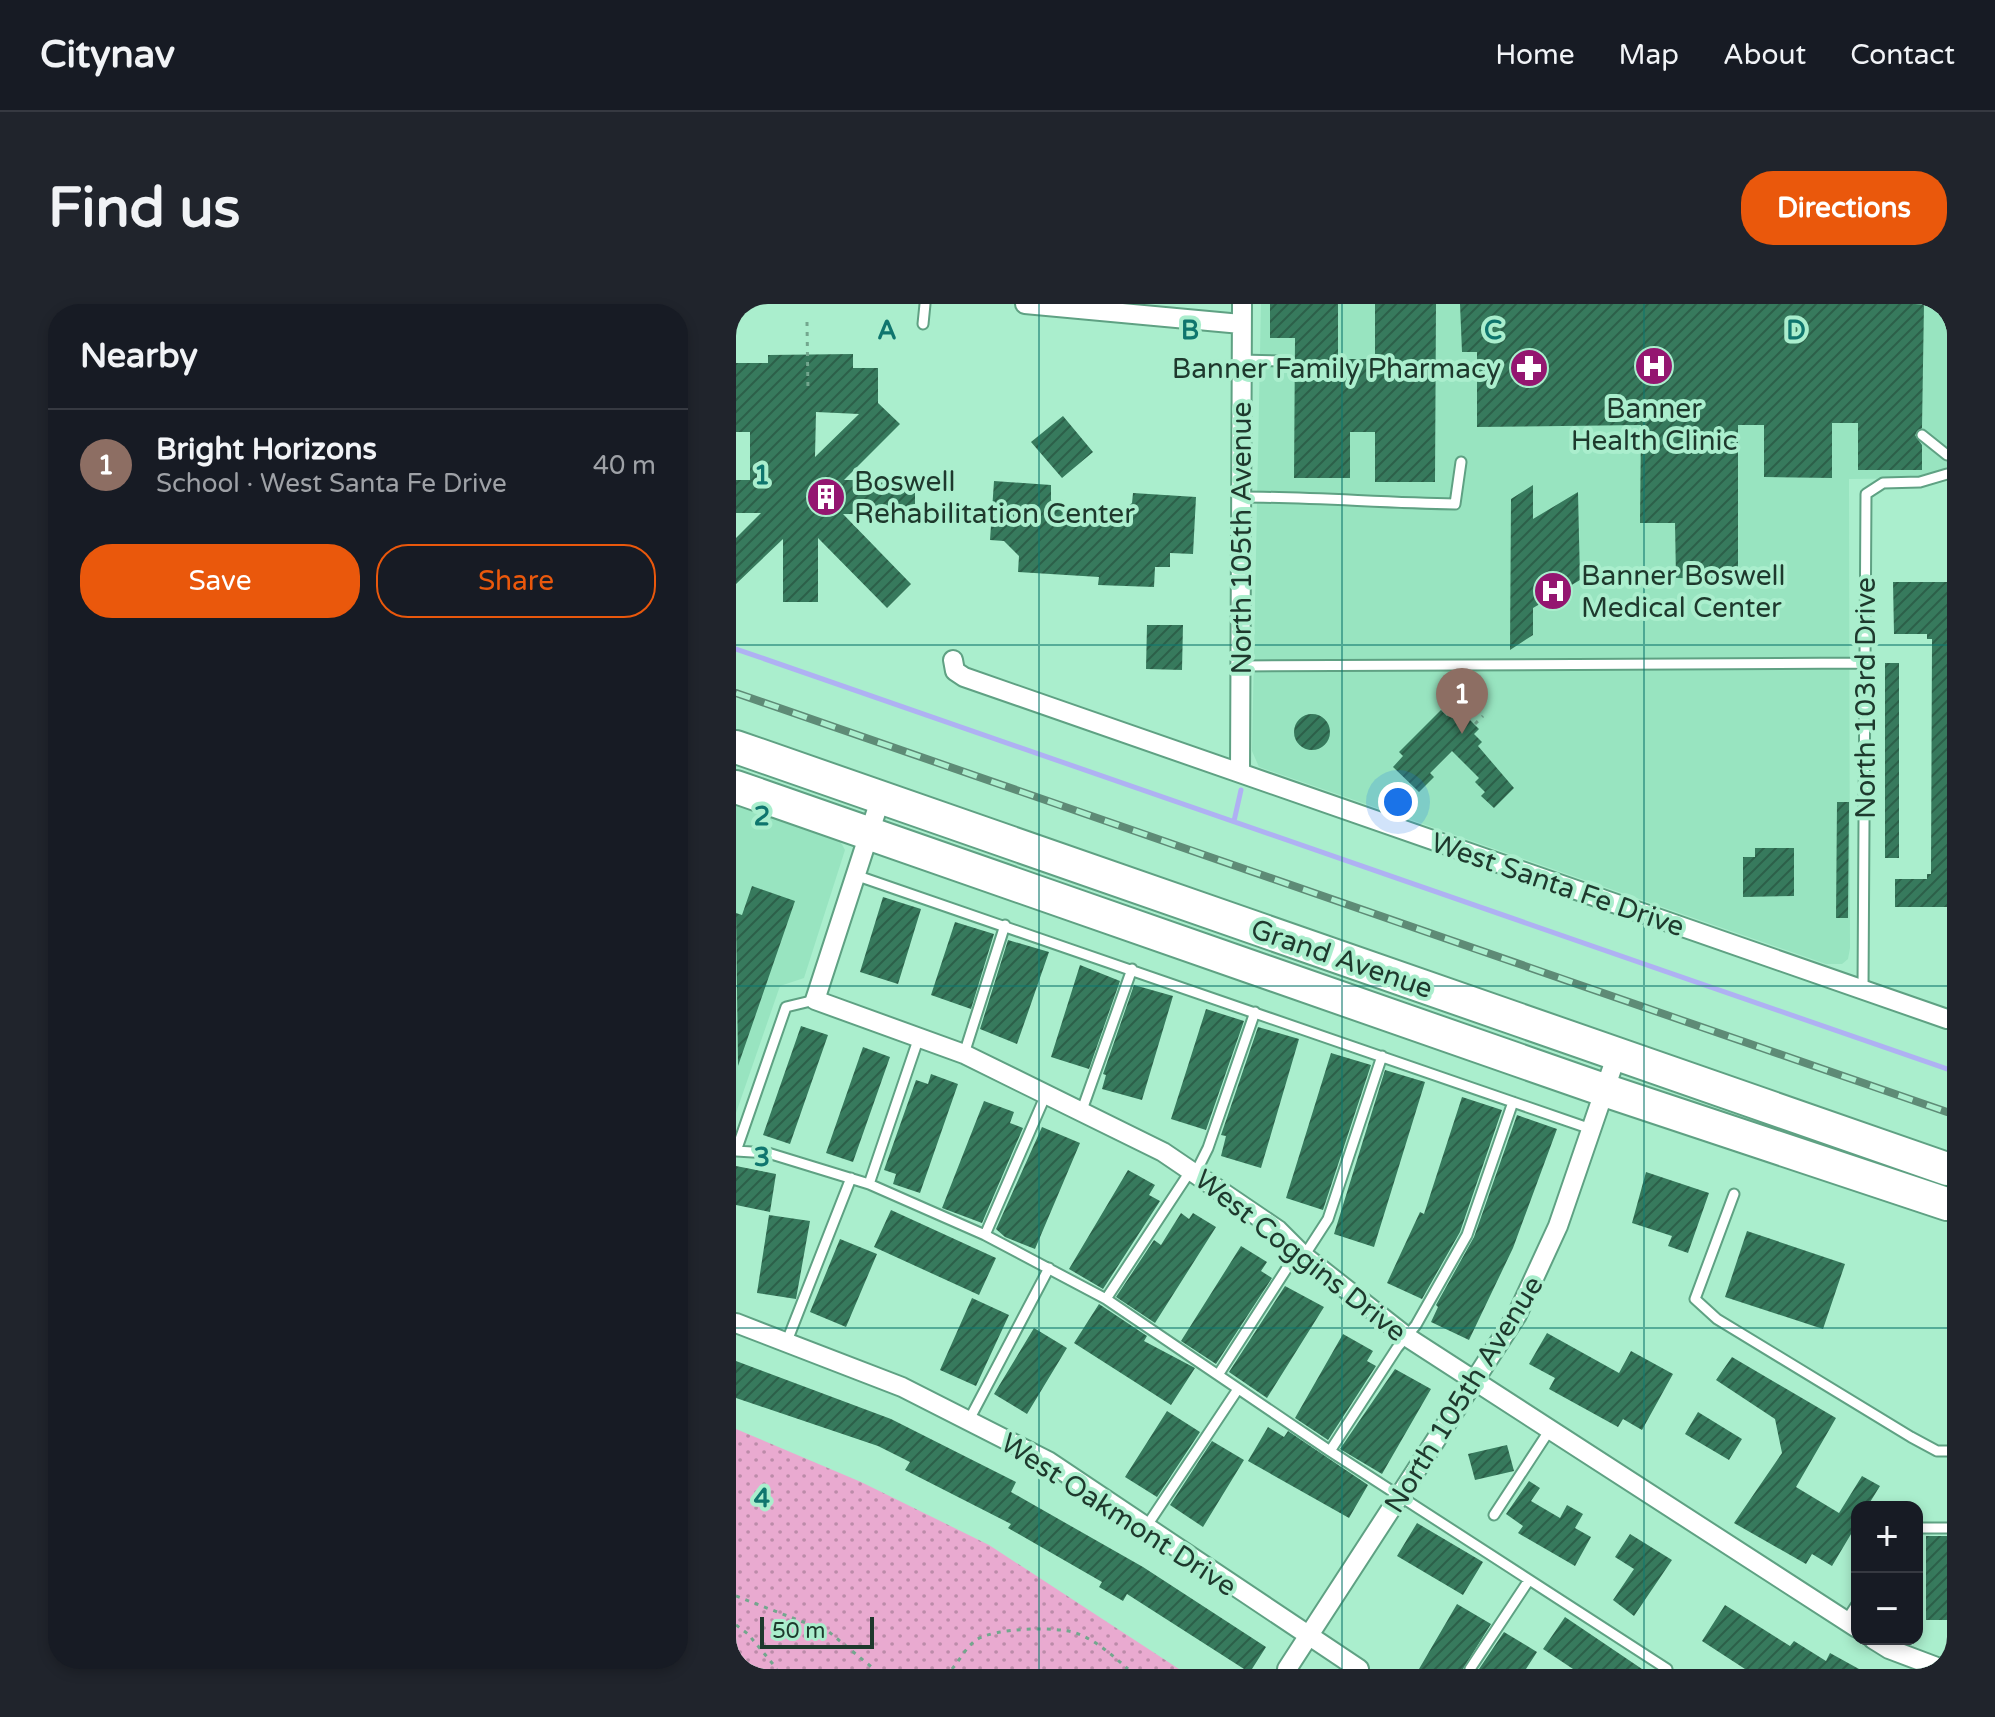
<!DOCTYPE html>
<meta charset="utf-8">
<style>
body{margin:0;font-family:"Varela Round",sans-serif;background:#20242c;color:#f1f3f6}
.controls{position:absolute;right:24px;bottom:24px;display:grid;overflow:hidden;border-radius:16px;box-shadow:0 4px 12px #0003}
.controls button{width:72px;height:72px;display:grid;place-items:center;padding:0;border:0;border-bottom:2px solid #363941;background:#171b24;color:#f1f3f6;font:40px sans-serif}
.scale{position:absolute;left:24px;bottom:20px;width:114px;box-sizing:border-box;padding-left:8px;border:4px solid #1e392d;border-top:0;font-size:22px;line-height:28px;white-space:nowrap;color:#1e392d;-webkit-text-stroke:6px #aaeecd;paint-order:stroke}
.you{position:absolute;left:662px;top:498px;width:28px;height:28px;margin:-20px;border:6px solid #fff;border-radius:50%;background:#1a73e8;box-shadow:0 0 0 12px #1a73e833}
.badge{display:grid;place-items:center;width:52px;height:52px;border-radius:50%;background:#ea580c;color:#fff;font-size:26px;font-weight:700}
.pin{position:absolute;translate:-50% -66px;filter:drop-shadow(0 2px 4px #0008)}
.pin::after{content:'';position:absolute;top:42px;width:28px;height:24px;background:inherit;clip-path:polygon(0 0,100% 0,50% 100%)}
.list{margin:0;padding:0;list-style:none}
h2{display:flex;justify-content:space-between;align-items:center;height:104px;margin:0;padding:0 32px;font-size:34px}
h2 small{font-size:26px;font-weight:400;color:#9ea1a6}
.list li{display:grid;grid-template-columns:52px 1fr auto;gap:24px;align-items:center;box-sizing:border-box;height:112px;padding:0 32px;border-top:2px solid #363941}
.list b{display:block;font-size:30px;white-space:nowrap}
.list p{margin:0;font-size:26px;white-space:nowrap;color:#9ea1a6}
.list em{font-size:26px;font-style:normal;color:#9ea1a6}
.actions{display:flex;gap:16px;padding:24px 32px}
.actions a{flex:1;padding:18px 0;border:2px solid #ea580c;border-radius:32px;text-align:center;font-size:28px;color:#ea580c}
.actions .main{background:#ea580c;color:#fff}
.map{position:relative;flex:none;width:1211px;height:1365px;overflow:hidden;border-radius:32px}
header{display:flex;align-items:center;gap:48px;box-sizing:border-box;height:112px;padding:0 40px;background:#171b24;border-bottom:2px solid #363941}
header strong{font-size:38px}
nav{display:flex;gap:44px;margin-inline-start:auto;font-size:28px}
.intro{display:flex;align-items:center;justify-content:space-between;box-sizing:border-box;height:192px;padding:0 48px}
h1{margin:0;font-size:56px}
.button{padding:20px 36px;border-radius:32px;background:#ea580c;color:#fff;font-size:28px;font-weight:700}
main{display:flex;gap:48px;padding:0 48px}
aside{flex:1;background:#171b24;border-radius:32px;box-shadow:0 4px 12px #0003}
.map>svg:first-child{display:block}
.built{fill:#98e4c0}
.grass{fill:url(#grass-dots)}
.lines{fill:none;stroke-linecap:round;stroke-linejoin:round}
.stream{stroke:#afb1f3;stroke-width:5}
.building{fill:url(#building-hatch);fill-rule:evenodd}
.lane-casing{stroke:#5fa183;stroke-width:13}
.street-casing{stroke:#5fa183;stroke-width:22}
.highway-casing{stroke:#5fa183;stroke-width:36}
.path{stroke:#73a78e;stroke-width:3;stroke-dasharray:4 6;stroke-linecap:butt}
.lane{stroke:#fff;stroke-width:9}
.street{stroke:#fff;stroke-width:18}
.highway{stroke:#fff;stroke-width:32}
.rail-casing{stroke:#5e8b76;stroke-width:8}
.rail{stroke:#aaeecd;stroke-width:5;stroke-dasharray:15;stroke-linecap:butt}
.grid{fill:none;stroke:#0f766e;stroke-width:2;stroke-opacity:0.55}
.labels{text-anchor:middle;stroke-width:8;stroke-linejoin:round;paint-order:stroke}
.poi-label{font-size:28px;fill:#1e392d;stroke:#aaeecd;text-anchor:start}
.street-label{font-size:28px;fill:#1e392d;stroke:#aaeecd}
.grid-label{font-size:26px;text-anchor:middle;font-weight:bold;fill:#0f766e;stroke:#aaeecd;stroke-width:8;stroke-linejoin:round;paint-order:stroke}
</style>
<header>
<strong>Citynav</strong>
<nav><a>Home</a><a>Map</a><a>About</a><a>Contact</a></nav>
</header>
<div class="intro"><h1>Find us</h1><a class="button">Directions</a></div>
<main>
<aside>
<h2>Nearby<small></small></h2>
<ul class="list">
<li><span class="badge" style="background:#8d6e63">1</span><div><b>Bright Horizons</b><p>School · West Santa Fe Drive</p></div><em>40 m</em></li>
</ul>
<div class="actions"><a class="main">Save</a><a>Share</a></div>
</aside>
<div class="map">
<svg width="1211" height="1365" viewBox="0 0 1211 1365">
<defs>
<pattern id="grass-dots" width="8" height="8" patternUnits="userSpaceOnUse" patternTransform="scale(2)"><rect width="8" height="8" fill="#e9aad0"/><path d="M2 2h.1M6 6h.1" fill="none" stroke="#bc8ba9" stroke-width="1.8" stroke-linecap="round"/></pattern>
<pattern id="building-hatch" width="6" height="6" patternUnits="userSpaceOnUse" patternTransform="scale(2)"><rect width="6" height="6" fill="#377a5d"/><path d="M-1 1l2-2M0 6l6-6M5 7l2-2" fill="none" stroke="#2c6049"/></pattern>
</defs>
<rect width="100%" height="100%" fill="#aaeecd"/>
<path class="built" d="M525,0H1211V174L1113,175L1114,644L1112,655L1106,660H1090L523,463L516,447Z
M0,499L103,535L109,546L68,674L44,682L0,809Z"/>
<path class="grass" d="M0,1125L125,1178L253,1241L443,1365H0Z"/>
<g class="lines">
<path class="stream" d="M0,345L1211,765
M498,517L505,486"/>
</g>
<path class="building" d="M534,0H602V55H639V0H700L699,178H639V128H614V174H558L559,34H534Z
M724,0H1188L1186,124L1179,131L1186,141V166H1122V119H1096V174L1028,173V121H1002V275L940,274L939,219H904L905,121L741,123V48H726Z
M117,50V64H142V99L164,120L108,176H179V210H107L175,280L151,304L82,234V298H47V235L0,280V234L25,209H0V176H14V128H0V59H32V51ZM80,108L123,110L79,153Z
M327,112L357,148L326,174L295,138Z
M258,177L315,181V196L330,212L345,213L344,217H374L396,199L397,189L460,193L457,250L434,249V263H419L418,283L362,281L363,273L282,268L283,252L268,237L254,236Z
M797,181V215L842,188L844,276L797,304V331L774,346L775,195Z
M1157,278H1211V603H1159V575H1191V570H1195L1196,335H1191V330H1158Z
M411,321H447L446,366L410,365Z
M1149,359H1163V554H1149Z
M705,406L711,412L715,407L728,420L733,415L743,425L738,430L746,438L742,442L778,484L758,504L745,492L749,488L739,478L743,474L716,447L694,469L698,473L683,488L657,463L667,452L663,448Z
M558 428a18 18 0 1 1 36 0a18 18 0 1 1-36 0Z
M1101,498H1113L1112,614H1100Z
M1019,544H1058V592L1007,593V553H1019Z
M16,582L59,597L2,762L0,609L6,611Z
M147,593L185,605L162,680L124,668Z
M219,618L258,630L235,705L195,691Z
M272,636L313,648L281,740L244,725Z
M344,661L384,677L353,765L315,753Z
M398,681L437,692L406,796L366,785L370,771L367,770Z
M470,705L508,717L470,826L435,815Z
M65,722L92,731L54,840L27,831Z
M522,723L563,735L525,864L485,852L490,832L485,831Z
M127,743L154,753L117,858L90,849Z
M595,749L635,761L587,906L550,894Z
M649,766L689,778L638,943L598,930Z
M195,770L222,780L184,889L157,880L160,870L148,866L180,776L192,780Z
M726,793L766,806L724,928L686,995L651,979L684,908L688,910Z
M248,797L278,808L274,819L287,824L246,919L206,904Z
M781,811L821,825L777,944L733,1036L695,1018L702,1003L700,1001L738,933Z
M306,823L344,839L299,945L269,933L260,925Z
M0,862L40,870L34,908L0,901Z
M392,866L419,881L413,891L424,897L367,985L333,965Z
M910,868L973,889L952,949L932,942L936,932L896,919Z
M155,906L260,954L243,991L138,943Z
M445,909L453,915L457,909L480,923L419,1019L380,993L418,936L425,941Z
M33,911L74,917L60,995L21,989Z
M1011,927L1109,960L1087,1025L989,993Z
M104,935L141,950L110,1023L74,1008Z
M505,942L531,958L525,967L536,974L480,1060L445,1037Z
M549,982L588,1003L531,1094L493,1068Z
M236,994L273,1011L240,1082L204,1066Z
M363,1000L411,1032L408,1037L459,1064L435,1101L338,1039Z
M298,1024L331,1044L291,1110L258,1090Z
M811,1029L883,1069L895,1047L937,1070L906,1126L887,1115L882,1123L813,1085L819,1074L793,1060Z
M607,1030L637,1047L631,1057L640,1062L592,1136L559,1114Z
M996,1053L1100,1114L1060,1183L1103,1209L1126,1172L1144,1182L1131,1203H1121V1220L1096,1262L1076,1250L1070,1260L998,1219L1046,1149L1039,1115L980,1076Z
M0,1057L155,1115L280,1178L275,1188L407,1263L530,1343L516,1365H508L391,1290L387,1297L363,1283L366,1278L272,1224L275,1220L169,1166L174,1158L142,1142L0,1094Z
M659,1065L695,1085L646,1170L604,1145Z
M431,1107L464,1128L421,1193L389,1173Z
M962,1108L1006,1135L993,1156L949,1130Z
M532,1123L548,1133L552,1127L632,1181L613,1214L512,1157Z
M476,1137L508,1156L467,1223L434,1201Z
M771,1141L778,1167L739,1176L732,1150Z
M793,1177L804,1184L795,1197L824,1214L831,1201L847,1210L839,1224L855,1233L839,1262L782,1229L787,1222L770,1210Z
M681,1219L747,1258L727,1291L661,1252Z
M894,1230L936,1256L898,1312L877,1296L898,1265L879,1253Z
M1190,1232H1211V1316H1190Z
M721,1300L755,1320L727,1365H683Z
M989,1301L1054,1342L1058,1337L1090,1357L1094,1349L1123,1365H1009L966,1337Z
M829,1313L906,1365H837L807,1345Z
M768,1328L801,1348L790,1365H743Z"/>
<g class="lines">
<g class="lane-casing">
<path id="lane" d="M187,20L189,0
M505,56L549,57
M1186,131L1211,151
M505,193C577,193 647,199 719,200L725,158
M505,362L1129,359
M119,571L855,825
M1127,684L1130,190L1147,179L1184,178L1211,170
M228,750L269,621
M346,806L396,665
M0,847L32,849L133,880L249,931L370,995L594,1147L931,1365
M0,847L50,703L79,696
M459,870L472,844L519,708
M133,880L183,733
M998,890L959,995L981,1015L1175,1133L1201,1147H1211
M249,931L311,788
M568,952L592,915L646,752
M370,995L455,866
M51,1037L115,874
M482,1071L562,947
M233,1116L313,964
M594,1147L661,1044L680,1021L731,931L777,798
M758,1211L813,1127
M410,1223L502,1085
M1181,1224H1211
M1110,1317L1121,1300
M734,1365L793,1276"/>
</g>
<g class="street-casing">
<path id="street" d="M289,0L505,20
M217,356L219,367L228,373L1211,715
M504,468L506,0
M145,493L79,696L228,750L427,848L542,926L568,952L671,1033L1121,1324
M0,1019L166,1083L312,1157L623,1365
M1137,1335L1153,1345L1206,1365
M551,1365L781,1011L822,922L881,750"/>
</g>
<g class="highway-casing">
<path id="highway" d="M0,443L1211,865
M0,483L868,786L1211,900"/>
</g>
<path class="path" d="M71,18L72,87
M739,420L747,412
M0,1292L93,1328L138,1365
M0,1321L12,1330L41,1365
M216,1365C224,1356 230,1343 240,1336C258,1324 319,1322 340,1329C360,1336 377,1352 392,1365"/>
<use href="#lane" class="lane"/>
<use href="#street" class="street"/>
<use href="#highway" class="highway"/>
<g class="rail-casing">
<path id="rail" d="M0,389L1211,808"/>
</g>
<use href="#rail" class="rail"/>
</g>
<path class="grid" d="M303,0V1365M606,0V1365M908,0V1365M0,341H1211M0,682H1211M0,1024H1211"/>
<defs>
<g id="hospital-disc" transform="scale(2)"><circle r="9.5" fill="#941670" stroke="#aaeecd"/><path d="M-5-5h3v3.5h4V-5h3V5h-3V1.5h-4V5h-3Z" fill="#fff"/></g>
<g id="pharmacy-disc" transform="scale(2)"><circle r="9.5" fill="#941670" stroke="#aaeecd"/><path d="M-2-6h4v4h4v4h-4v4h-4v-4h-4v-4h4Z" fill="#fff"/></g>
<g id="building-disc" transform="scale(2)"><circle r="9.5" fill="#941670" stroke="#aaeecd"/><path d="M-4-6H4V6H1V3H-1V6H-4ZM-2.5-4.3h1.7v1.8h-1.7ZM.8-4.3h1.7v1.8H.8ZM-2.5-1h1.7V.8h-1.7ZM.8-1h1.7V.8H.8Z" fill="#fff"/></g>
</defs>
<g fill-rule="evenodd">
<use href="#hospital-disc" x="918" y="62"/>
<use href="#pharmacy-disc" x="793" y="64"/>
<use href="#building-disc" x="90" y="193"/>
<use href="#hospital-disc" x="817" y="287"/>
</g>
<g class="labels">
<g class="poi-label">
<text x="765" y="74" text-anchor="end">Banner Family Pharmacy</text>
<text x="918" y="114" text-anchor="middle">Banner<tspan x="918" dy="32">Health Clinic</tspan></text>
<text x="118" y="187">Boswell<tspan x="118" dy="32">Rehabilitation Center</tspan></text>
<text x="845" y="281">Banner Boswell<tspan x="845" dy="32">Medical Center</tspan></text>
</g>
<g class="street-label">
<text transform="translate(505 234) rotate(-90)" y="10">North 105th Avenue</text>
<text transform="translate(1129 394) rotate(-90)" y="10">North 103rd Drive</text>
<text transform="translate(822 580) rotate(19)" y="10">West Santa Fe Drive</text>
<text transform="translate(606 654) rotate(19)" y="10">Grand Avenue</text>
<text transform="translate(565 951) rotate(38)" y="10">West Coggins Drive</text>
<text transform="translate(727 1090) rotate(-58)" y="10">North 105th Avenue</text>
<text transform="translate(383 1210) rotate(33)" y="10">West Oakmont Drive</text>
</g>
</g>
<g class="grid-label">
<text x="151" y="35">A</text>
<text x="454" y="35">B</text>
<text x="757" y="35">C</text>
<text x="1060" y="35">D</text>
<text x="26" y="180">1</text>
<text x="26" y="521">2</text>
<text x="26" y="862">3</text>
<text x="26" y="1203">4</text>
</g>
</svg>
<div class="controls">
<button>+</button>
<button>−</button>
</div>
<div class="scale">50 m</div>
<div class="you"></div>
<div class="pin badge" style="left:726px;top:430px;background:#8d6e63">1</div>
</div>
</main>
